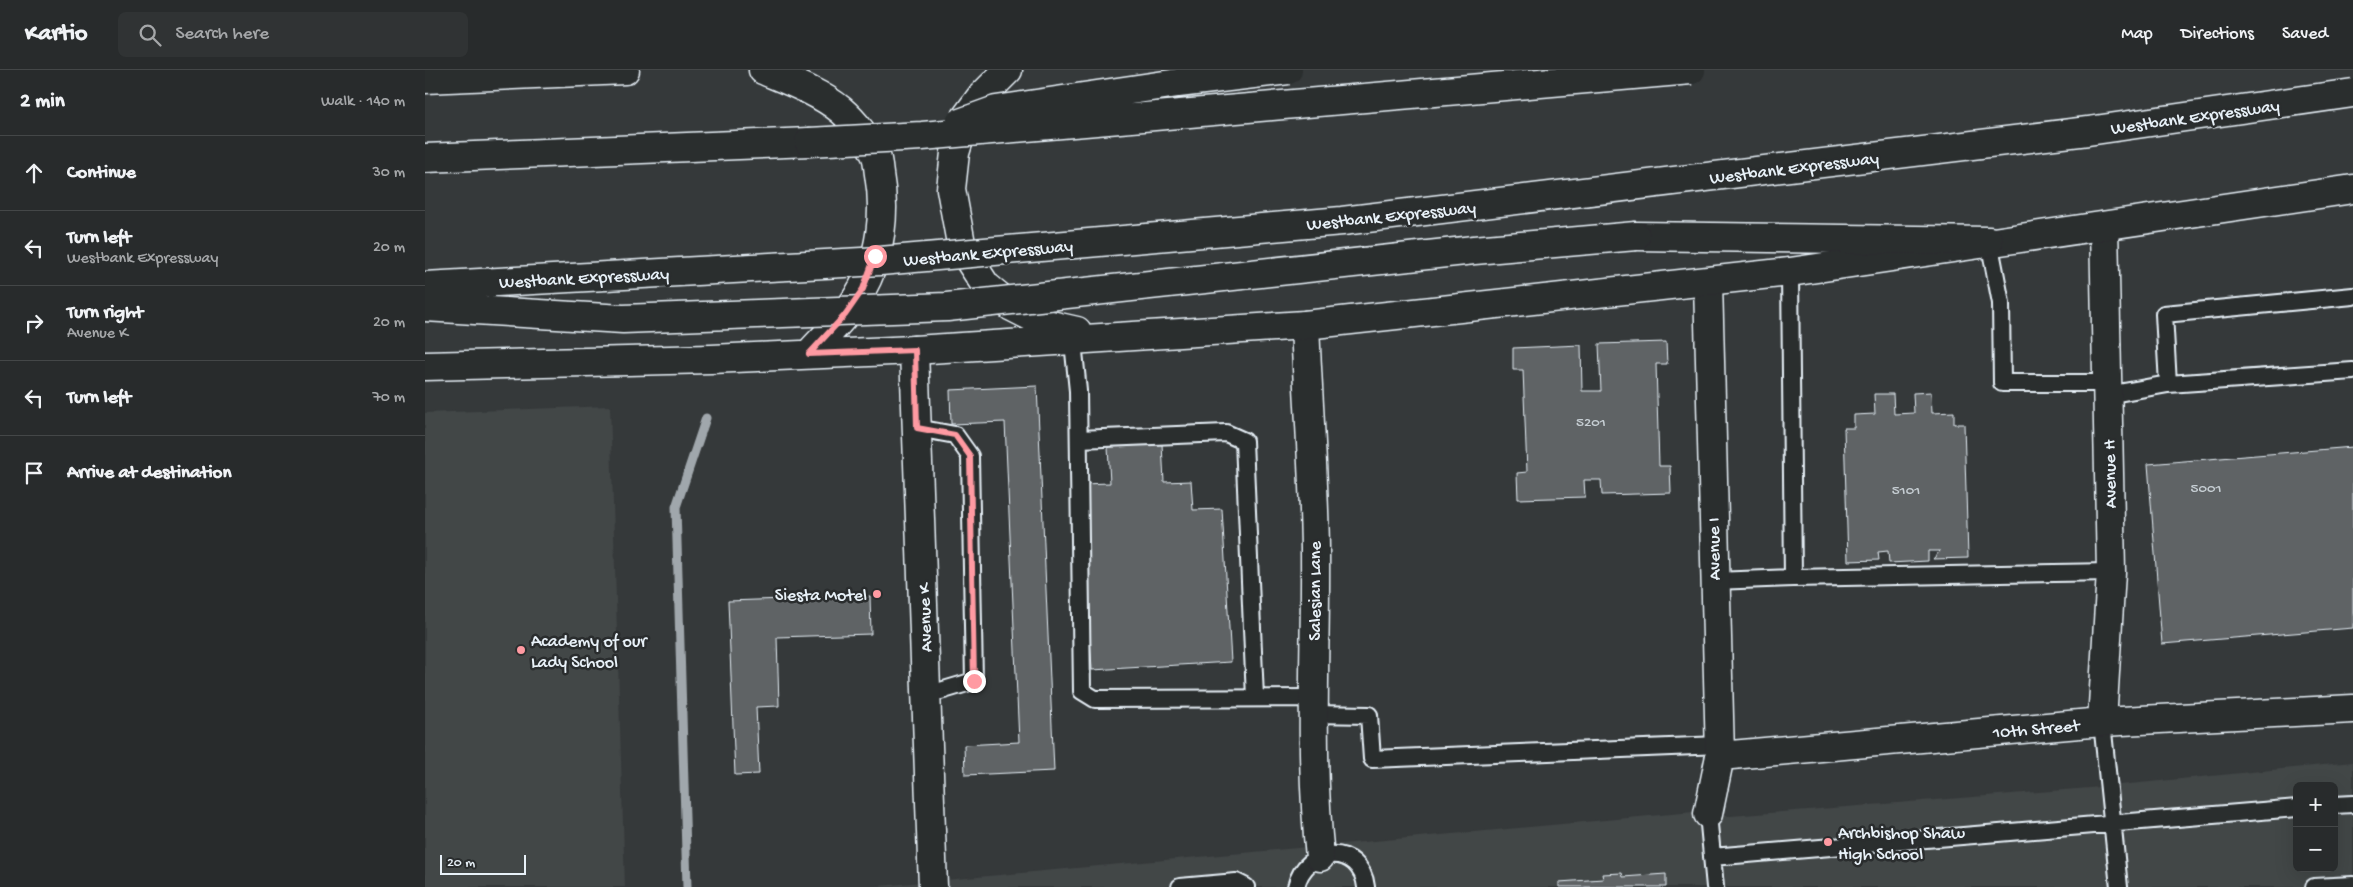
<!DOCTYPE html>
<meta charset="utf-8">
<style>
body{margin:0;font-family:"Gochi Hand",sans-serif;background:#303334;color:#f1f3f6}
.controls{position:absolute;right:15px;bottom:15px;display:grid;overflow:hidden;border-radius:8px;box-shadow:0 5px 20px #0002}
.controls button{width:45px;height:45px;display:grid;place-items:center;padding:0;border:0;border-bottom:1px solid #444748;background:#282b2c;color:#f1f3f6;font:25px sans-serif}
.scale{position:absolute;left:15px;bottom:12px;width:86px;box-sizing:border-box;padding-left:5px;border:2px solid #e8f1f8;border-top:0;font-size:14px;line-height:18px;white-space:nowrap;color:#e8f1f8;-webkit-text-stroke:4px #2a2d2e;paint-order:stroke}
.stop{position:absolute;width:15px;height:15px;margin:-11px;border:4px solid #ff9aa2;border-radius:50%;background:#fff}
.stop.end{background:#ff9aa2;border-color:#fff;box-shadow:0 1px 5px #0008}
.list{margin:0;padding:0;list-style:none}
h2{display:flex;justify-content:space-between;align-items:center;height:65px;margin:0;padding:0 20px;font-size:21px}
h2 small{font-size:16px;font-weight:400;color:#a5a7a9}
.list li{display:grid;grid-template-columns:32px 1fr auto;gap:15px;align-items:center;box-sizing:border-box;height:75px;padding:0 20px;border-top:1px solid #444748}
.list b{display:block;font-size:19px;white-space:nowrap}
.list p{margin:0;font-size:16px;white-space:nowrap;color:#a5a7a9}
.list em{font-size:16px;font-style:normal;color:#a5a7a9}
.icon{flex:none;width:28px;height:28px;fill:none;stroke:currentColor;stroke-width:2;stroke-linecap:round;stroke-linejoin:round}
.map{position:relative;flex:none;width:1928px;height:817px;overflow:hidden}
header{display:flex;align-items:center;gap:30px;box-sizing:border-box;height:70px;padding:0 25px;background:#282b2c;border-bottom:1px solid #444748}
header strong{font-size:24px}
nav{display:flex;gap:28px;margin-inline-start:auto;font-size:18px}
.search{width:350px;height:45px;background:#303334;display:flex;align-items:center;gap:12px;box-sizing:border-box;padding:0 18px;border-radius:8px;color:#a5a7a9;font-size:19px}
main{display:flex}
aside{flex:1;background:#282b2c}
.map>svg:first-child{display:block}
.built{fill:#424647;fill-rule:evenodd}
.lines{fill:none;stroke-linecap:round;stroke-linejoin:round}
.stream{stroke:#a0a7ac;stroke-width:9}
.building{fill:#5f6365;stroke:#e8f1f8}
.lane-casing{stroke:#e8f1f8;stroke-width:20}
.street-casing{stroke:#e8f1f8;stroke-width:31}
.secondary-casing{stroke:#e8f1f8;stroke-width:31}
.highway-casing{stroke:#e8f1f8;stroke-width:31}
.lane{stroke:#2a2d2e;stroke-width:16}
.street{stroke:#2a2d2e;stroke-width:28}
.secondary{stroke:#2a2d2e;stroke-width:28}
.highway{stroke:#2a2d2e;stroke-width:28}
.highway-bridge-casing{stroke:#e8f1f8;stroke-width:31;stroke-linecap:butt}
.highway-bridge{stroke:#2a2d2e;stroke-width:28}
.route{stroke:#ff9aa2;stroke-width:6}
.poi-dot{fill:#ff9aa2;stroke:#2a2d2e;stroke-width:2}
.labels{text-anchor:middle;stroke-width:5;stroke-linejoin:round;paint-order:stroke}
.number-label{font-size:15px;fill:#c6ced3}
.street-label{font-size:18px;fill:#e8f1f8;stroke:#2a2d2e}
.poi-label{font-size:18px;fill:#e8f1f8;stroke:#2a2d2e;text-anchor:start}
</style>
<header>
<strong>Kartio</strong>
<div class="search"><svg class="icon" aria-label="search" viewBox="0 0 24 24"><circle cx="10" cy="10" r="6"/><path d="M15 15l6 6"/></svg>Search here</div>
<nav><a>Map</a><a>Directions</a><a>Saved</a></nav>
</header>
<main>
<aside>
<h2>2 min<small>Walk · 140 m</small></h2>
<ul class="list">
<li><svg class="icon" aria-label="ahead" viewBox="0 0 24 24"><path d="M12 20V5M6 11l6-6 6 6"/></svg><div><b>Continue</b></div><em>30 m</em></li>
<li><svg class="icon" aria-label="left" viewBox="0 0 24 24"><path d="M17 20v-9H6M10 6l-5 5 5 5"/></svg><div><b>Turn left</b><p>Westbank Expressway</p></div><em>20 m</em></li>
<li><svg class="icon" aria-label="right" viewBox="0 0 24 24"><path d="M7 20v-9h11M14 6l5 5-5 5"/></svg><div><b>Turn right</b><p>Avenue K</p></div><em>20 m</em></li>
<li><svg class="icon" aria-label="left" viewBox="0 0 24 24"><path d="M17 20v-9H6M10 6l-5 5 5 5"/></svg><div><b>Turn left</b></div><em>70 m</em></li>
<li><svg class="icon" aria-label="arrive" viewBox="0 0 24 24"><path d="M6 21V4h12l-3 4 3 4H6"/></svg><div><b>Arrive at destination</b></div></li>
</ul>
</aside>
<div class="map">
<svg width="1928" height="817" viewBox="0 0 1928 817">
<rect width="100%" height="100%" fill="#35393a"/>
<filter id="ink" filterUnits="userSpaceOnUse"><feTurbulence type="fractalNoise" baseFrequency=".02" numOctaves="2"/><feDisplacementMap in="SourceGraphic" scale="10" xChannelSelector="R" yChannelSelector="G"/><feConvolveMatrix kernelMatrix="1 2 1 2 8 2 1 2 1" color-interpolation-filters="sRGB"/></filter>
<g filter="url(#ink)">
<path class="built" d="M185,336L200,817H0V343Z
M1928,692V817H443L1268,742L1305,746L1664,718ZM1872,716H1909V798H1872Z"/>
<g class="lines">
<path class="stream" d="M262,817L251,437L281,348"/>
</g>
<path class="building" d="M1241,272L1242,294H1231L1234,396H1245L1246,423L1177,425L1176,410H1159L1160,427L1093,429L1092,403L1102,402L1098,300H1088V278L1156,275L1157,321H1176L1174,274Z
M612,316L629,701L540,705L539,675L594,672L580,352L526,354L525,320Z
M1506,322L1507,343L1529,342V354H1539L1543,488L1508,489L1515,481H1503V491L1464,493L1463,481L1453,482L1454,490L1423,491L1419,358H1429V345L1450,344L1449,324H1468L1469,344L1489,343L1488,323Z
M737,374L739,412L766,411L768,440L797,439L806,592L667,600L657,414L685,413L683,377Z
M1928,377V558L1737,574L1723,394Z
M445,526L446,564L352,567L354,636L331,637L334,704L310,705L303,531Z
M1197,803L1198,807L1241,804V817H1134V812L1178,809L1177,804Z"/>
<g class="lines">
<g class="lane-casing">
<path id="lane" d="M1564,171L1576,233L1577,313H1682
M647,262L653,321L657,621L670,629L888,628
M1743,314L1928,301
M1682,325L1743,314L1739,244L1928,226
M492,358L530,365L545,386L549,611L502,625
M654,369L801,363L819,371L830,628
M1368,508L1686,502
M1289,511L1368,508L1365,202
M888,644L944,645L947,689L1295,675
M1677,652L1694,817
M1909,735L1928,734
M1283,744L1290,817
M1287,787L1872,738
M755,817L811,812L821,817
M871,817C880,775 936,773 941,817
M1889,817L1928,815"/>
</g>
<g class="street-casing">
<path id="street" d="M1283,212L1295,686L1283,744
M880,255C883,330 889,405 890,479C891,582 884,684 895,787
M489,280L508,817
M1677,652L1686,502L1679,156
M1295,686L1677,652L1928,639"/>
</g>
<g class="secondary-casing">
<path id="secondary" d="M338,0C364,11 394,22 416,40C429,51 444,70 451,86C453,91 453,98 454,104C461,142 456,185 437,219C424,244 402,264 384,284
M583,0L555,28L541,47L530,83L526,119L537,179L561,216L587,237L621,254L652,261
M0,9L200,0
M0,296L286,289L489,280L880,255L1365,202L1928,119"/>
</g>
<g class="highway-casing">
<path id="highway" d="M0,88L384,72
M1211,166L1564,171"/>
</g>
<use href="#lane" class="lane"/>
<use href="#street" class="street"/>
<use href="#secondary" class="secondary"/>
<use href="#highway" class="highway"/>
<g class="highway-bridge-casing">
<path id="highway-bridge" d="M535,53L571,40L753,13L863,0
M384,72L497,66L1266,0
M0,216L455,191L917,151L1663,61L1928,23
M0,237L198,249L522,237L1049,180L1211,166"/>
</g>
<use href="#highway-bridge" class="highway-bridge"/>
</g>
</g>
<g class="lines" filter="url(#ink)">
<path class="route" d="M450,186L438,219L420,245L384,284L490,280L492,358L530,365L545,386L549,611"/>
</g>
<g class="poi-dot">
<circle cx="452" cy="524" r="5"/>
<circle cx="96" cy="580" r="5"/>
<circle cx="1403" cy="772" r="5"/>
</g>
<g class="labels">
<g class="number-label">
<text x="1166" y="356">5201</text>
<text x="1781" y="422">5001</text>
<text x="1481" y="424">5101</text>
</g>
<g class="street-label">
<text transform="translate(1770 46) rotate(-8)" y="6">Westbank Expressway</text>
<text transform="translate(1369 97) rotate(-7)" y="6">Westbank Expressway</text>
<text transform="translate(966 145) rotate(-6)" y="6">Westbank Expressway</text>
<text transform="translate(563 182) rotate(-5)" y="6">Westbank Expressway</text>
<text transform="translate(159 207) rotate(-3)" y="6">Westbank Expressway</text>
<text transform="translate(1684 404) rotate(-91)" y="6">Avenue H</text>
<text transform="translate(1288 479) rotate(-91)" y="6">Avenue I</text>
<text transform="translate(889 521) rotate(-90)" y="6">Salesian Lane</text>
<text transform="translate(499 548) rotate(-92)" y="6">Avenue K</text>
<text transform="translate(1611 658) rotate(-5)" y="6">10th Street</text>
</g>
<g class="poi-label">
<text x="442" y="530" text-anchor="end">Siesta Motel</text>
<text x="106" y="576">Academy of our<tspan x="106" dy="21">Lady School</tspan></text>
<text x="1413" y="768">Archbishop Shaw<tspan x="1413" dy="21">High School</tspan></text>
</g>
</g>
</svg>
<div class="controls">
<button>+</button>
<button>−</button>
</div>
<div class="scale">20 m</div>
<div class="stop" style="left:450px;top:186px"></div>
<div class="stop end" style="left:549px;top:611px"></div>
</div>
</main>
